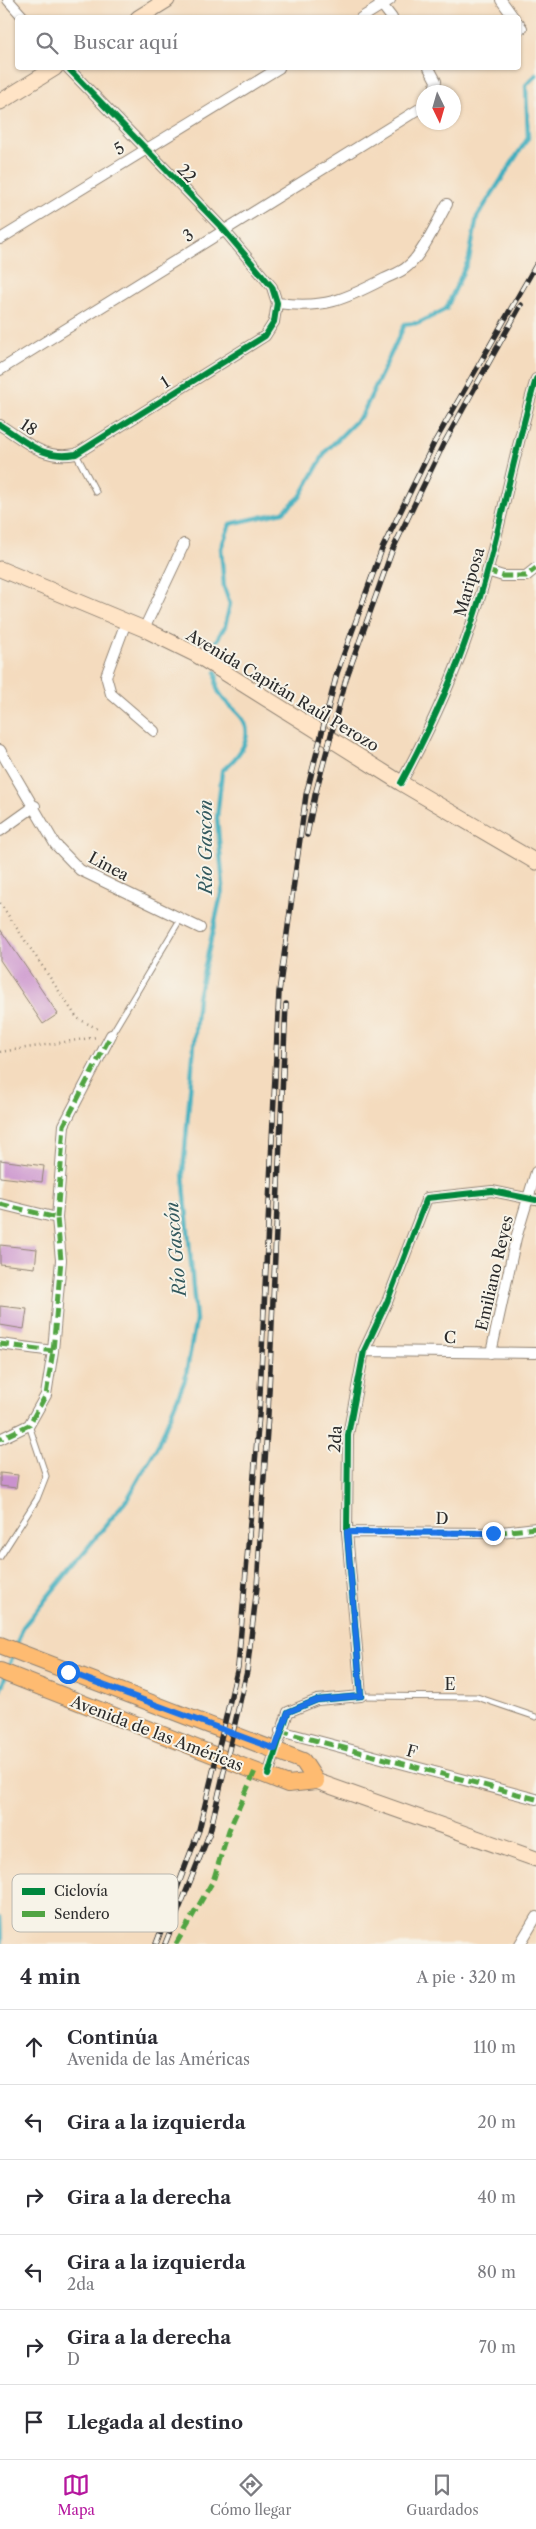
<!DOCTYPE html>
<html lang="es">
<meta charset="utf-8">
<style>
body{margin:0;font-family:"Libre Caslon Text",serif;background:#f7f7f7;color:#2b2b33}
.compass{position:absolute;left:416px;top:85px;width:45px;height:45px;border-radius:50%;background:#fff;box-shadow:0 1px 4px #0004;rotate:175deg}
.stop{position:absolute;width:15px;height:15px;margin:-11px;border:4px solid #1a73e8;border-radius:50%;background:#fff}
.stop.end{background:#1a73e8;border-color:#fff;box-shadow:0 1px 5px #0008}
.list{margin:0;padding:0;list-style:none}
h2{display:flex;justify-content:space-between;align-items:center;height:65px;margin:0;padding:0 20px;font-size:21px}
h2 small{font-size:16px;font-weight:400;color:#7c7c81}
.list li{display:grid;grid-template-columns:32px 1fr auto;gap:15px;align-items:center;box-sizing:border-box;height:75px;padding:0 20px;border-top:1px solid #e1e1e2}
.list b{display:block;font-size:19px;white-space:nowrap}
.list p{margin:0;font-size:16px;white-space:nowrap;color:#7c7c81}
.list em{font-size:16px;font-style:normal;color:#7c7c81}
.icon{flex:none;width:28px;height:28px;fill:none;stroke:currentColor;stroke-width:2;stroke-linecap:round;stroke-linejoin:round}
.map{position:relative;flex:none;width:536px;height:1944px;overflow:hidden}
.search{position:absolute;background:#fff;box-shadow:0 1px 4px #0004;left:15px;right:15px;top:15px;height:55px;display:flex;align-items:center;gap:12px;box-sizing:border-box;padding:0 18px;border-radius:5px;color:#7c7c81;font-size:19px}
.sheet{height:515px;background:#fff}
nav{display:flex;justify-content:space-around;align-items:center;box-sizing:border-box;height:70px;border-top:1px solid #e1e1e2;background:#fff;font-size:14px;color:#7c7c81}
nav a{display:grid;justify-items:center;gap:2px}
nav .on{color:#b5179e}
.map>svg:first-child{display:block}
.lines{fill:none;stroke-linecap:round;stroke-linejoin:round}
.stream{stroke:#40aebe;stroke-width:4.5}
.building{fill:#ca92ce}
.service-casing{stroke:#908374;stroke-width:7}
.minor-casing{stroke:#908374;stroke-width:12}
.secondary-casing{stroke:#908374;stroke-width:17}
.primary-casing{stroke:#908374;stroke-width:18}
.path{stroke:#908374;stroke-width:2.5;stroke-dasharray:1 4;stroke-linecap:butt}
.service{stroke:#fff;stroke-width:5}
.minor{stroke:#fff;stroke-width:10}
.secondary{stroke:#ffe4c6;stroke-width:15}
.primary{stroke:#febb71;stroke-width:16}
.rail-casing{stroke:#2b2b2b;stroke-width:5.5}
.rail{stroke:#f7f3e8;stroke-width:4;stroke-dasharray:11;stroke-linecap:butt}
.quiet{stroke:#51a443;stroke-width:5;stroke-dasharray:10 5;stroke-linecap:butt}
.cycleway-casing{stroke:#f7f3e8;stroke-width:9}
.cycleway{stroke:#00873e;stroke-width:6}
.route{stroke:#1a73e8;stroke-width:6}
.labels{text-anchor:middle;stroke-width:4;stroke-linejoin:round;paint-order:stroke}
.street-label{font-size:16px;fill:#2b2b2b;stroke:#f7f3e8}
.water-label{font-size:18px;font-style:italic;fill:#32595e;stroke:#f7f3e8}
.key{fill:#f7f3e8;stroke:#bab7af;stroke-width:1}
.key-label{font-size:14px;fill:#2b2b2b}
</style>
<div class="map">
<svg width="536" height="1944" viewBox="0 0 536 1944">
<rect width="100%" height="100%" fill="#f7f3e8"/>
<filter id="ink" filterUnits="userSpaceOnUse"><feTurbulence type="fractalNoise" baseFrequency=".02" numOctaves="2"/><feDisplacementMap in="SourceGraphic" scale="10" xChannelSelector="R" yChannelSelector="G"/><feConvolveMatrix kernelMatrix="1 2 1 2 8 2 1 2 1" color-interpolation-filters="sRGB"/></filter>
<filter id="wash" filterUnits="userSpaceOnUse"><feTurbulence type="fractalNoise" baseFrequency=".0096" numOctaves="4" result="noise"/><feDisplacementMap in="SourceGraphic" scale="20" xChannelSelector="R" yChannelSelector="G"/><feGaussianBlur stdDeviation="1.12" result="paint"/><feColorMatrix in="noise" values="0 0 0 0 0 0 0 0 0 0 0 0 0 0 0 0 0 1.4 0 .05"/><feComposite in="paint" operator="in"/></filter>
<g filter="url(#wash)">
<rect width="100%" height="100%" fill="#f4dbbe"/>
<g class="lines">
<path class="stream" d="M216,662L215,643L225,626L230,604L224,587L221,548L230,524L283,512L300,497L326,451L362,415L405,324L419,323L446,309L469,259L477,217L528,138L526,85L536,75
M0,1691L23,1627L128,1498L158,1445L185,1380L196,1320L183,1173L198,997L223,886L217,818L222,771C236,759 256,738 242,718C235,708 221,701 217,688C216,683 217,677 216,672
M0,1918L1,1944"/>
</g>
<g id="blocks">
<path class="building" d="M0,929L58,1014L43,1024L0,960Z
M0,1160L44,1166L42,1182L0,1177Z
M0,1245L37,1249L35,1268L0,1264Z
M0,1306L27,1309L24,1329L0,1325Z
M0,1473L18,1475L16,1488L0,1486Z"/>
</g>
</g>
<g filter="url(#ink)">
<use href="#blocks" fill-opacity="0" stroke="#908374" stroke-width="1"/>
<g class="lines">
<g class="service-casing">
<path id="service" d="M76,454L96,492
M111,1035L181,918
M0,1557L37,1499L46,1476L29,1425
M361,1696L477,1697L536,1717"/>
</g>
<g class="minor-casing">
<path id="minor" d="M8,0L24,18
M501,0L514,18
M379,1L392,18
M361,18L390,0
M518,23L522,28
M429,68L436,81L434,92
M0,239L279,68
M277,303C324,309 344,300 384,279C392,275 402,272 408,266C422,255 438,220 447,204
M0,370L424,106
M0,425C27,442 42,460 76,454L265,336L274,322L277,303L272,287L224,230L68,68
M487,571L503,576H526L536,568
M126,622L106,676L111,694L154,731
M144,629L184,544
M0,750L55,844L80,870L200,928
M401,783C428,733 452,682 470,628C498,547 511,461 536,379
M0,831L35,806
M0,1204L57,1218L61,1260L53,1351L46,1395L29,1425L0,1439
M57,1218L64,1125L111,1035
M0,1344L53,1351
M364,1351L536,1353
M491,1353L516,1238L536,1172
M347,1532L493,1533L536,1528
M280,1731L536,1799
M268,1775L288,1712L317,1700L361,1696L347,1532L348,1435L364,1351L387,1302L427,1198L492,1191L536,1200
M520,1944L536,1917"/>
</g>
<g class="secondary-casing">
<path id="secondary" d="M138,18L167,0
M0,102L55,68
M0,569L144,629L195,654L401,783L536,862
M316,1781L536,1859"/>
</g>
<g class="primary-casing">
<path id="primary" d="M0,1645L303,1761L316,1781L288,1784L0,1671"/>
</g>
<path class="path" d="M0,903L77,1018L100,1030
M0,1052L97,1037"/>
<use href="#service" class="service"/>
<use href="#minor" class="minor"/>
<use href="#secondary" class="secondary"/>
<use href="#primary" class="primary"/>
<g class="rail-casing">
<path id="rail" d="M307,835L315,795L346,679L392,551L443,445L521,305
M156,1944L199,1830L238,1667L259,1415L279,992L306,795L337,673L382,549L434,443L536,265
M165,1944L210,1832L247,1671L257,1587L268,1414L286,1004"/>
</g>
<use href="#rail" class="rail"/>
<path class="quiet" d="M487,571L503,576H526L536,568
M0,1204L57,1218L61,1260L53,1351L46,1395L29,1425L0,1439
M57,1218L64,1125L111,1035
M0,1344L53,1351
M347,1532L493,1533L536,1528
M280,1731L536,1799
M176,1944L213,1881L229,1830L255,1771"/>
<g class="cycleway-casing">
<path id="cycleway" d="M0,425C27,442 42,460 76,454L265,336L274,322L277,303L272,287L224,230L68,68
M401,783C428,733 452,682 470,628C498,547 511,461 536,379
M268,1775L288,1712L317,1700L361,1696L347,1532L348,1435L364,1351L387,1302L427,1198L492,1191L536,1200"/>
</g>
<use href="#cycleway" class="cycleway"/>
</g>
</g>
<g class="lines" filter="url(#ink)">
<path class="route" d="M68,1672L275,1749L288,1712L317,1700L361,1696L347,1532L493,1533"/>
</g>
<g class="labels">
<g class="street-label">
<text transform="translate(119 148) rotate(-32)" y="6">5</text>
<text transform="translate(187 173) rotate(46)" y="6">22</text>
<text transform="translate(188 235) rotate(-32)" y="6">3</text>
<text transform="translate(165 382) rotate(-32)" y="6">1</text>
<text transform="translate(29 427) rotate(33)" y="6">18</text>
<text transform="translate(469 582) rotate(-74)" y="6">Mariposa</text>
<text transform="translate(283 690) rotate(31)" y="6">Avenida Capitán Raúl Perozo</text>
<text transform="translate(109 866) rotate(28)" y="6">Linea</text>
<text transform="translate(494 1273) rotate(-77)" y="6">Emiliano Reyes</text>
<text transform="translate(450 1337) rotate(1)" y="6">C</text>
<text transform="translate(335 1439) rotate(-86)" y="6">2da</text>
<text transform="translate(442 1518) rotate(1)" y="6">D</text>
<text x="450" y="1690">E</text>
<text transform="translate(157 1733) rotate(21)" y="6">Avenida de las Américas</text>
<text transform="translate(412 1751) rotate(15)" y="6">F</text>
</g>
<g class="water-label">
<text transform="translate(206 847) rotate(-90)" y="6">Río Gascón</text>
<text transform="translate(176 1249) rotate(-95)" y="6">Río Gascón</text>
</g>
</g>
<rect x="12" y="1874" width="166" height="58" rx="8" class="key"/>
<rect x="22" y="1888" width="23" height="7" fill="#00873e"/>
<rect x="22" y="1911" width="23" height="6" fill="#51a443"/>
<g class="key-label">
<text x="54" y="1896">Ciclovía</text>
<text x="54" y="1919">Sendero</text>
</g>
</svg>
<svg class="compass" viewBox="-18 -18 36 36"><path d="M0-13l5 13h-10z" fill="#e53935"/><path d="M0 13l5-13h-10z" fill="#7c7c81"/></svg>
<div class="stop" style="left:68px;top:1672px"></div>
<div class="stop end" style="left:493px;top:1533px"></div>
<div class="search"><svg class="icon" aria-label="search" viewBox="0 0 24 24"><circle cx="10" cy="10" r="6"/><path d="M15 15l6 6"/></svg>Buscar aquí</div>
</div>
<section class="sheet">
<h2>4 min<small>A pie · 320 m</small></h2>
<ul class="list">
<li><svg class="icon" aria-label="ahead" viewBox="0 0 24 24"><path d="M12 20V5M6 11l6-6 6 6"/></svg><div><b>Continúa</b><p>Avenida de las Américas</p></div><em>110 m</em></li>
<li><svg class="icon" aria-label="left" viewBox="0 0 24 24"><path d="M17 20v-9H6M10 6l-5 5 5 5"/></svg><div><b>Gira a la izquierda</b></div><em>20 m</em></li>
<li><svg class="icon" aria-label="right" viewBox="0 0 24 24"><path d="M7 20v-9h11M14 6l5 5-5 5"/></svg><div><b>Gira a la derecha</b></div><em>40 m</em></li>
<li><svg class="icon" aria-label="left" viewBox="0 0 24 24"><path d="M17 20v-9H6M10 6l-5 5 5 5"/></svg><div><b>Gira a la izquierda</b><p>2da</p></div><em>80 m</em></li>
<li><svg class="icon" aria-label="right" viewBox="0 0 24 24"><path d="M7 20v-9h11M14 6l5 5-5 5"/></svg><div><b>Gira a la derecha</b><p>D</p></div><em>70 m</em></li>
<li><svg class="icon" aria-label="arrive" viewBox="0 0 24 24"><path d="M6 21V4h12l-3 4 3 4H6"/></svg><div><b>Llegada al destino</b></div></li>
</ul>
</section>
<nav>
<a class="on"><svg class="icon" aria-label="map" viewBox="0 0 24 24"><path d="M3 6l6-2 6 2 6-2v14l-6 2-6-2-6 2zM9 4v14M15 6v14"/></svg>Mapa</a>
<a><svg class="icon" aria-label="directions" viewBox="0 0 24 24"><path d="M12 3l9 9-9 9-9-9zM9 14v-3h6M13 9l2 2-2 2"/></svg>Cómo llegar</a>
<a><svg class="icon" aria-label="saved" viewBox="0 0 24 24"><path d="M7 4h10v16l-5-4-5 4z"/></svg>Guardados</a>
</nav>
